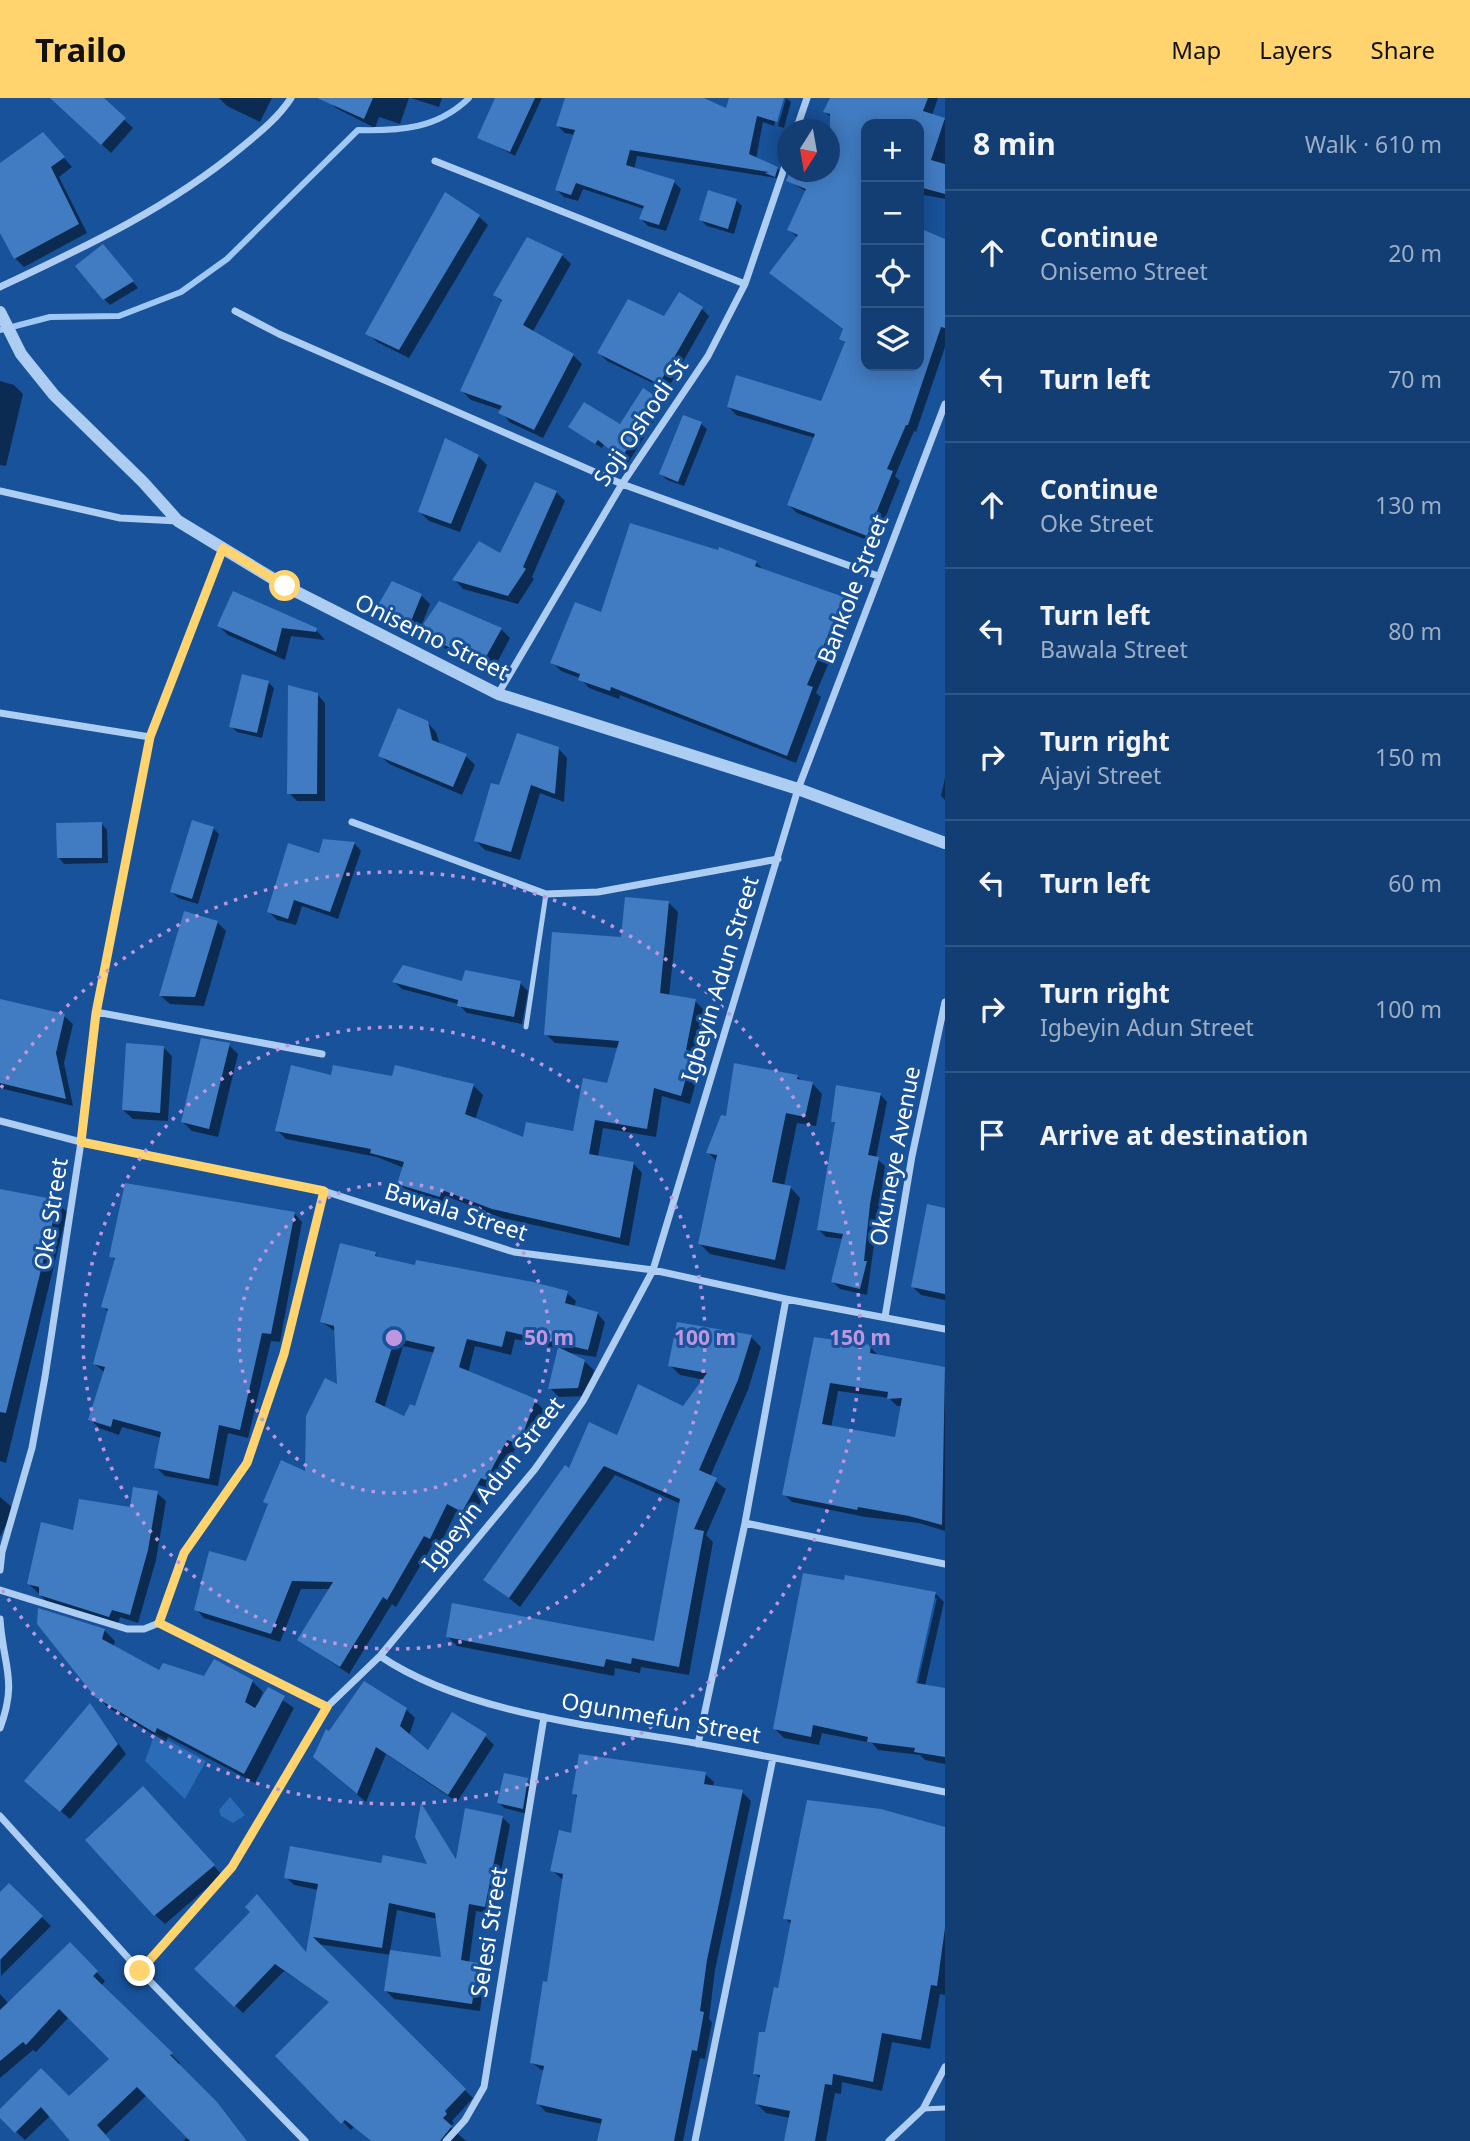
<!DOCTYPE html>
<meta charset="utf-8">
<style>
body{margin:0;font-family:"Noto Sans",sans-serif;background:#1f497c;color:#f1f3f6}
.controls{position:absolute;right:21px;top:21px;display:grid;overflow:hidden;border-radius:14px;box-shadow:0 4px 18px #0003}
.controls button{width:63px;height:63px;display:grid;place-items:center;padding:0;border:0;border-bottom:2px solid #315786;background:#123e74;color:#f1f3f6;font:35px sans-serif}
.compass{position:absolute;left:777px;top:21px;width:63px;height:63px;border-radius:50%;background:#123e74;box-shadow:0 4px 18px #0003;rotate:191deg}
.stop{position:absolute;width:21px;height:21px;margin:-16px;border:5px solid #ffd46e;border-radius:50%;background:#fff}
.stop.end{background:#ffd46e;border-color:#fff;box-shadow:0 2px 7px #0008}
.list{margin:0;padding:0;list-style:none}
h2{display:flex;justify-content:space-between;align-items:center;height:91px;margin:0;padding:0 28px;font-size:30px}
h2 small{font-size:23px;font-weight:400;color:#9caec5}
.list li{display:grid;grid-template-columns:46px 1fr auto;gap:21px;align-items:center;box-sizing:border-box;height:126px;padding:0 28px;border-top:2px solid #315786}
.list b{display:block;font-size:26px;white-space:nowrap}
.list p{margin:0;font-size:23px;white-space:nowrap;color:#9caec5}
.list em{font-size:23px;font-style:normal;color:#9caec5}
.icon{flex:none;width:38px;height:38px;fill:none;stroke:currentColor;stroke-width:2;stroke-linecap:round;stroke-linejoin:round}
.map{position:relative;flex:none;width:945px;height:2043px;overflow:hidden}
header{display:flex;align-items:center;gap:42px;box-sizing:border-box;height:98px;padding:0 35px;background:#ffd46e;color:#111}
header strong{font-size:33px}
nav{display:flex;gap:38px;margin-inline-start:auto;font-size:24px}
main{display:flex}
aside{flex:1;background:#123e74}
.map>svg:first-child{display:block}
.green{fill:#2b6cb8}
.shadow{fill:#0007;fill-rule:evenodd}
.lines{fill:none;stroke-linecap:round;stroke-linejoin:round}
.stream{stroke:#a0c8f4;stroke-width:6}
.building{fill:#417bc1;fill-rule:evenodd}
.service{stroke:#adcdf2;stroke-width:5}
.minor{stroke:#adcdf2;stroke-width:7}
.tertiary{stroke:#adcdf2;stroke-width:12}
.route{stroke:#ffd46e;stroke-width:9}
.ring{fill:none;stroke:#bd96df;stroke-width:3.5;stroke-dasharray:3.5 7}
.labels{text-anchor:middle;stroke-width:6;stroke-linejoin:round;paint-order:stroke}
.street-label{font-size:23px;fill:#fff;stroke:#18529a}
.centre{fill:#bd96df;stroke:#18529a;stroke-width:3.5}
.ring-label{font-size:21px;text-anchor:middle;font-weight:bold;fill:#bd96df;stroke:#18529a;stroke-width:6;stroke-linejoin:round;paint-order:stroke}
</style>
<header>
<strong>Trailo</strong>
<nav><a>Map</a><a>Layers</a><a>Share</a></nav>
</header>
<main>
<div class="map">
<svg width="945" height="2043" viewBox="0 0 945 2043">
<rect width="100%" height="100%" fill="#18529a"/>
<path class="green" d="M155,1635L206,1663L185,1701L145,1663Z
M230,1699L245,1717L233,1725L221,1718L219,1712Z"/>
<path class="shadow" d="M52,0H101L133,30L111,55Z
M219,0H272L260,24L227,8Z
M326,0H409L400,26L379,19L375,30L336,10Z
M411,0H442L439,9Z
M497,0H542L515,58L480,39Z
M567,0H700L727,12L731,0H782L774,28L763,24L756,61L777,70L784,77L783,81L637,58L634,72L674,84L681,91L666,133L648,128L641,121L644,111L583,91L578,103L564,99L557,92L575,37L565,35L558,28Z
M786,0L791,4L784,30L778,28Z
M832,0H938L932,17L945,22V101L919,96V26H866V268H919V132L945,143V249L916,334L914,333L895,378L900,383L875,445L797,415L789,407L815,340L736,317L729,309L822,305L846,246L841,241L844,232L779,182L798,140L789,132L807,94L789,83L792,74H830L829,32L833,21L825,14Z
M52,46L72,69L59,79L87,135L24,169L15,160L0,131V68Z
M736,102L742,108L734,136L707,128L701,122Z
M478,118L488,127L409,260L377,244L368,235Z
M109,154L138,190L110,207L104,201Z
M562,157L571,166L532,235L573,257L582,266L543,340L509,324L501,312L471,302L462,293L503,205L495,197Z
M702,211L709,218L667,292L607,263L599,255L664,221Z
M0,283L14,287L23,296L6,368L0,367Z
M657,302L663,308L628,365L604,346L602,350L570,329L620,328Z
M701,326L707,331L684,388L667,382L661,376Z
M478,358L487,367L460,434L429,423L420,414Z
M556,394L565,403L532,479L534,481L518,506L463,491L455,482L500,457Z
M756,464L764,473L843,501L852,510L816,595L821,599L796,665L620,597L619,601L589,590L580,580L561,573L552,564L602,516Z
M234,495L316,532L325,542L291,538L285,562L228,537L219,528Z
M421,497L430,506L420,531L389,516L380,507Z
M501,531L510,540L492,574L434,545L425,536Z
M268,584L274,590L262,640L237,634L231,628Z
M317,596L325,605V703H297L289,695Z
M427,624L436,634L440,647L466,658L475,667L462,697L389,666L380,657Z
M558,650L567,660L564,704L540,695L520,762L485,752L476,743L500,689Z
M945,680V702L941,698Z
M102,726L107,732L108,765L64,766L59,760Z
M213,730L219,736L198,806L178,800L172,794Z
M354,745L361,753L338,821L302,808L296,827L277,822L269,814L320,757Z
M669,805L678,814L669,898L695,903L704,912L695,959L701,965L690,1006L662,998L656,1039L603,1030L598,1059L633,1065L642,1075L629,1148L502,1120L451,1100L449,1107L408,1094L399,1085L404,1070L377,1059L286,1041L277,1032L333,979L442,978L474,988L483,997L475,1022L524,1041L574,1035L609,987L618,950L555,945L546,936L622,841Z
M217,824L226,833L204,908L170,906L161,898Z
M394,884L520,885L528,893L522,926L467,915L458,906L402,891Z
M0,903L64,918L73,926L64,965L73,1008L0,990Z
M229,947L238,956L218,1039L192,1033L183,1024Z
M163,949L172,958L168,1023L133,1021L123,1012Z
M797,978L803,984L812,985L822,996L816,1028L797,1025L784,1088L790,1089L800,1100L785,1172L710,1156L700,1146L717,1064L708,1054L727,1020Z
M880,996L887,1004L876,1060L885,1068L867,1197L840,1191L833,1184L843,1141L826,1139L819,1132L836,1026L833,1023Z
M0,1092L57,1104L67,1114L6,1365L0,1363Z
M945,1112V1202L921,1197L913,1189Z
M294,1115L302,1124L280,1244L271,1243L248,1340L228,1335L218,1388L165,1378L156,1369L162,1340L122,1329L119,1337L99,1330L90,1321L105,1275L95,1266L109,1215L103,1208L116,1163L111,1158Z
M375,1156L380,1161L567,1195L576,1203L574,1209L597,1215L605,1224L596,1259L564,1254L584,1263L594,1272L587,1298L559,1299L550,1290L560,1251L515,1241L511,1257L475,1248L468,1275L535,1303L544,1312L528,1354L516,1349L495,1390L490,1387L471,1422L456,1414L439,1449L433,1446L396,1509L392,1506L349,1576L299,1542L330,1491H301L280,1544L204,1520L196,1511L248,1465L269,1407L265,1404L307,1375L338,1289L336,1234L322,1224ZM403,1248L435,1255L416,1311L404,1321L384,1311Z
M751,1239L761,1249L748,1292L710,1379L726,1391L706,1437L713,1444L689,1577L641,1569L640,1575L615,1570L614,1578L457,1548L447,1538L656,1545L681,1406L615,1377L520,1509L485,1481L570,1373L618,1339L684,1310L705,1282L680,1277L670,1267Z
M816,1241L870,1249L879,1258L945,1272V1433L919,1425L865,1419L792,1404L784,1396ZM838,1293L889,1300L897,1308H902L896,1341L831,1330Z
M157,1395L166,1403L156,1462L138,1525L120,1519L118,1527L49,1506L29,1486L75,1434L131,1411Z
M0,1399L14,1411L0,1439Z
M935,1495L944,1504L925,1588L945,1592V1666L925,1662L920,1657L878,1652L872,1645L822,1635L819,1647L784,1640L775,1631ZM933,1500H937L916,1593H912Z
M39,1526L104,1532L115,1543L113,1549L160,1574L252,1583L263,1594L259,1603L268,1592L294,1610L255,1685L168,1639L166,1644L107,1609Z
M90,1607L126,1656L70,1721L35,1692Z
M406,1611L415,1620L409,1638L429,1654L485,1638L494,1647L457,1704L386,1656L366,1704L324,1668L329,1635Z
M705,1676L714,1684L713,1689L742,1694L751,1703L715,1872L709,1921L712,1924L705,1961L700,1960L683,2043H599L602,2026L546,2014L538,2006L545,1974L532,1965L548,1886L563,1782L552,1772L573,1737L578,1700L574,1696Z
M527,1682L533,1688L528,1716L504,1710L499,1704Z
M152,1699L222,1777L165,1826L155,1817Z
M422,1709L457,1762L502,1719L510,1727L493,1816L476,1813L469,1865L477,1866L485,1874L480,1913L394,1901L386,1893L391,1857L317,1846L473,2000L452,2023L454,2025L450,2029L466,2043H371L354,2029L351,2032L278,1958L331,1905L284,1873L243,1915L197,1871L308,1857L318,1792L294,1787L286,1779L382,1767L430,1769ZM397,1812L438,1821L443,1861L390,1854Z
M945,1730V1897L940,1896L930,1951L892,1944L882,1993L842,1984L841,1996L835,1995L826,2043H786L790,2020L766,2015L757,2006L761,1981L755,1976L779,1892L792,1827L785,1820Z
M9,1787L51,1828L1,1878L0,1796Z
M70,1847L105,1883L101,1888L180,1965L178,1967L226,2016L247,2043H183L188,2039L147,1997L105,2037L111,2043H73L51,2017L25,2042L0,2018V2013L69,2000L112,1961L69,1919L36,1954L33,1952L0,1980V1896L9,1906Z"/>
<g class="lines">
<path class="stream" d="M0,232L50,219L119,218L181,194L227,161L358,32C400,33 437,31 469,0"/>
</g>
<path class="building" d="M50,0H104L126,20L101,47Z
M317,0H373L364,21Z
M495,0H535L510,54L477,40Z
M565,0H704L726,10L729,0H784L777,24L757,18L749,56L778,69L775,79L765,75L769,74L630,52L626,67L675,82L659,127L639,121L644,108L576,85L571,97L555,92L575,32L556,28Z
M830,0H928L923,13L945,20L931,62L945,66V96L919,89V26H866V268H919V130L945,141V230L941,229L908,327H906L887,371L893,373L867,438L787,407L815,336L727,309L736,277L821,303L845,244L839,241L843,231L769,175L798,137L787,132L806,91L786,83L790,74H830V16L823,14Z
M43,34L65,59L51,69L79,126L14,161L0,135V65Z
M708,92L737,101L728,131L699,122Z
M445,94L480,117L399,252L365,236Z
M527,139L563,156L523,227L574,256L534,332L498,315L502,308L460,293L502,202L493,197Z
M103,146L134,183L103,202L75,168Z
M679,194L703,209L659,286L597,255L628,201L664,218Z
M643,290L658,300L621,361L598,342L595,346L568,329L584,304L620,326Z
M683,317L702,324L678,384L659,376Z
M445,340L479,357L451,426L418,414Z
M535,384L557,393L523,469L526,471L508,498L452,482L479,443L500,455Z
M630,425L718,452L719,449L757,463L755,468L844,499L807,587L813,589L787,658L611,589L610,593L578,582L580,576L550,565L575,504L601,514Z
M392,483L422,496L411,523L378,507Z
M233,493L317,530L316,534L282,530L276,554L217,528Z
M439,503L502,530L482,566L423,536L425,530L422,528Z
M242,576L269,583L257,635L229,629Z
M288,587L318,595L317,696H287Z
M398,610L428,623L432,642L467,656L453,689L378,658Z
M517,635L559,649L555,696L531,687L511,754L474,743L491,685L499,687Z
M192,722L214,729L192,801L170,794Z
M102,724V760H57L56,725Z
M323,741L355,744L330,814L294,802L288,821L267,814L288,745L319,755Z
M625,799L669,803L660,895L696,901L686,952L693,954L681,998L654,990L647,1031L595,1022L589,1056L634,1064L620,1140L492,1111L442,1092L440,1099L397,1086L404,1064L370,1055L371,1051L275,1033L291,967L331,977L333,967L392,978L395,967L474,986L465,1016L523,1039L526,1024L573,1033L583,980L607,985L619,943L544,937L552,834L621,839Z
M184,813L218,823L195,899L159,898Z
M403,867L462,883L465,872L521,883L514,919L457,908L458,902L392,884Z
M0,901L65,916L56,955L66,1001L0,985Z
M201,940L230,945L209,1031L181,1024Z
M126,945L164,948L160,1015L122,1012Z
M734,965L798,977L797,981L813,984L805,1019L786,1015L772,1084L791,1088L775,1162L698,1146L717,1057L706,1055L721,1017L726,1018Z
M836,987L881,995L868,1057L879,1059L870,1106L864,1163H867L860,1191L831,1184L843,1136L817,1132L835,1024H831Z
M125,1085L295,1114L271,1236L262,1235L240,1332L219,1327L209,1381L154,1370L161,1334L113,1321L111,1329L88,1322L105,1269L93,1266L108,1211L101,1209L115,1160L109,1159Z
M0,1091L58,1102L6,1315L0,1314Z
M927,1106L945,1110V1196L911,1189Z
M340,1145L376,1154L375,1158L415,1167L416,1162L533,1184L568,1193L565,1205L598,1214L588,1252L506,1233L502,1249L467,1241L459,1269L536,1301L519,1346L507,1342L486,1382L481,1380L462,1414L447,1406L430,1441L424,1438L387,1502L383,1499L340,1569L297,1542L333,1484L292,1483L271,1536L194,1512L209,1453L246,1463L268,1406L263,1404L281,1362L305,1373L306,1318L325,1280L337,1286L334,1228L320,1224ZM395,1240L435,1249L415,1308L410,1306L404,1318L375,1304Z
M677,1224L752,1237L738,1282L699,1372L717,1380L694,1431L704,1433L679,1569L632,1560L631,1566L606,1561L604,1569L446,1539L452,1505L654,1543L680,1401L604,1368L509,1500L483,1482L565,1367L569,1370L589,1324L617,1337L638,1286L683,1308L707,1275L668,1268Z
M814,1239L871,1247L870,1255L945,1269L942,1427L909,1418L858,1409L857,1412L782,1397ZM830,1285L888,1294L887,1301L902,1300L895,1339L822,1326Z
M558,1249L585,1262L578,1290L548,1291Z
M133,1389L158,1393L148,1452L130,1517L112,1512L109,1519L39,1497V1489L27,1486L41,1424L73,1432L79,1401L130,1409Z
M803,1475L844,1482L845,1477L936,1494L916,1585L945,1590V1659L914,1654L915,1650L867,1644L868,1639L813,1627L811,1639L773,1631Z
M38,1510L105,1531L102,1541L159,1572L163,1565L204,1578L214,1561L253,1582L245,1604L255,1610L268,1589L285,1598L244,1676L157,1630L155,1635L95,1599L37,1526Z
M364,1583L407,1610L400,1628L428,1652L452,1614L487,1636L448,1697L376,1649L357,1696L313,1659L326,1631L329,1633Z
M90,1605L118,1646L60,1714L24,1683Z
M579,1656L706,1674L704,1686L743,1692L707,1862L700,1913L704,1914L697,1953L692,1952L674,2043H597L602,2021L536,2006L544,1968L530,1965L543,1883L547,1884L563,1776L550,1773L559,1732L571,1735L577,1697L572,1696Z
M504,1675L528,1680L523,1711L497,1705Z
M143,1688L215,1767L154,1818L85,1742Z
M807,1702L881,1711L945,1729V1830L937,1888L931,1887L921,1942L882,1935L873,1984L833,1976L832,1987L825,1986L815,2043H784L790,2013L755,2006L760,1977L753,1976L759,1934H765L774,1889L778,1890L791,1822L783,1821Z
M421,1705L456,1761L465,1710L503,1718L485,1809L469,1806L461,1862L478,1865L472,1906L384,1893L390,1852L441,1859L435,1815L389,1805L382,1850L313,1839L466,1991L445,2013L447,2016L443,2020L452,2028L440,2043H371L345,2022L341,2026L275,1958L329,1904L275,1866L234,1909L194,1871L250,1814L245,1809L257,1796L306,1854L318,1786L284,1780L290,1748L381,1765L383,1757L427,1766L415,1739Z
M9,1785L43,1818L0,1862V1794Z
M70,1844L98,1873L93,1878L173,1955L170,1957L217,2004L247,2043H190L137,1989L97,2027L111,2043H70L41,2009L15,2035L0,2020V2011L41,1970L69,1998L109,1961L59,1911L26,1947L23,1944L0,1963V1912Z"/>
<g class="lines">
<path class="service" d="M526,929L546,796
M923,2011L945,2010"/>
<path class="minor" d="M796,32L807,0
M435,63L745,186
M0,189C85,149 169,110 242,49C260,34 278,20 291,0
M235,213L279,236L622,386L878,478
M0,393L120,420L178,423
M498,596L622,386L708,258L745,186L788,59
M0,615L150,639L223,450
M352,724L546,796L598,794L778,761
M96,914L322,956
M0,1023L81,1044L324,1093L514,1154L653,1172L786,1201L945,1231
M885,1219L912,1058L945,904
M745,1425L945,1466
M0,1472L2,1454L32,1350L45,1279L81,1044L96,914L150,639
M0,1492L127,1531H144L159,1525L327,1609
M0,1521C3,1568 18,1582 0,1630
M159,1525L184,1455L247,1365L284,1256L324,1093
M380,1558C464,1615 595,1628 695,1645C778,1660 862,1677 945,1694
M698,1646L745,1425L786,1201
M0,1718L140,1873L305,2043
M140,1873L232,1769L327,1609L380,1558L535,1371L583,1303L653,1172L798,691L945,306
M446,2043L465,2022L484,1989L544,1619
M695,2043L773,1660
M889,2043L923,2011L945,1969"/>
<path class="tertiary" d="M0,214L21,256L54,297L143,384L178,423L285,488L498,596L798,691L945,745"/>
</g>
<g class="lines">
<path class="route" d="M140,1873L232,1769L327,1609L159,1525L184,1455L247,1365L284,1256L324,1093L81,1044L96,915L150,639L223,450L285,488"/>
</g>
<g class="ring">
<circle cx="394" cy="1240" r="155"/>
<circle cx="394" cy="1240" r="311"/>
<path d="M1 990A466 466 0 1 1 1 1490"/>
</g>
<g class="labels">
<g class="street-label">
<text transform="translate(641 324) rotate(-56)" y="8">Soji Oshodi St</text>
<text transform="translate(853 491) rotate(-69)" y="8">Bankole Street</text>
<text transform="translate(432 539) rotate(26)" y="8">Onisemo Street</text>
<text transform="translate(720 881) rotate(-73)" y="8">Igbeyin Adun Street</text>
<text transform="translate(895 1058) rotate(-79)" y="8">Okuneye Avenue</text>
<text transform="translate(456 1114) rotate(17)" y="8">Bawala Street</text>
<text transform="translate(51 1116) rotate(-81)" y="8">Oke Street</text>
<text transform="translate(493 1386) rotate(-52)" y="8">Igbeyin Adun Street</text>
<text transform="translate(661 1620) rotate(10)" y="8">Ogunmefun Street</text>
<text transform="translate(489 1834) rotate(-81)" y="8">Selesi Street</text>
</g>
</g>
<circle cx="394" cy="1240" r="10" class="centre"/>
<g class="ring-label">
<text x="549" y="1247">50 m</text>
<text x="705" y="1247">100 m</text>
<text x="860" y="1247">150 m</text>
</g>
</svg>
<div class="controls">
<button>+</button>
<button>−</button>
<button><svg class="icon" aria-label="locate" viewBox="0 0 24 24"><circle cx="12" cy="12" r="6"/><path d="M12 2v4M12 18v4M2 12h4M18 12h4"/></svg></button>
<button><svg class="icon" aria-label="layers" viewBox="0 0 24 24"><path d="M12 4l9 5-9 5-9-5zM3 14l9 5 9-5"/></svg></button>
</div>
<svg class="compass" viewBox="-18 -18 36 36"><path d="M0-13l5 13h-10z" fill="#e53935"/><path d="M0 13l5-13h-10z" fill="#9caec5"/></svg>
<div class="stop" style="left:285px;top:488px"></div>
<div class="stop end" style="left:140px;top:1873px"></div>
</div>
<aside>
<h2>8 min<small>Walk · 610 m</small></h2>
<ul class="list">
<li><svg class="icon" aria-label="ahead" viewBox="0 0 24 24"><path d="M12 20V5M6 11l6-6 6 6"/></svg><div><b>Continue</b><p>Onisemo Street</p></div><em>20 m</em></li>
<li><svg class="icon" aria-label="left" viewBox="0 0 24 24"><path d="M17 20v-9H6M10 6l-5 5 5 5"/></svg><div><b>Turn left</b></div><em>70 m</em></li>
<li><svg class="icon" aria-label="ahead" viewBox="0 0 24 24"><path d="M12 20V5M6 11l6-6 6 6"/></svg><div><b>Continue</b><p>Oke Street</p></div><em>130 m</em></li>
<li><svg class="icon" aria-label="left" viewBox="0 0 24 24"><path d="M17 20v-9H6M10 6l-5 5 5 5"/></svg><div><b>Turn left</b><p>Bawala Street</p></div><em>80 m</em></li>
<li><svg class="icon" aria-label="right" viewBox="0 0 24 24"><path d="M7 20v-9h11M14 6l5 5-5 5"/></svg><div><b>Turn right</b><p>Ajayi Street</p></div><em>150 m</em></li>
<li><svg class="icon" aria-label="left" viewBox="0 0 24 24"><path d="M17 20v-9H6M10 6l-5 5 5 5"/></svg><div><b>Turn left</b></div><em>60 m</em></li>
<li><svg class="icon" aria-label="right" viewBox="0 0 24 24"><path d="M7 20v-9h11M14 6l5 5-5 5"/></svg><div><b>Turn right</b><p>Igbeyin Adun Street</p></div><em>100 m</em></li>
<li><svg class="icon" aria-label="arrive" viewBox="0 0 24 24"><path d="M6 21V4h12l-3 4 3 4H6"/></svg><div><b>Arrive at destination</b></div></li>
</ul>
</aside>
</main>
